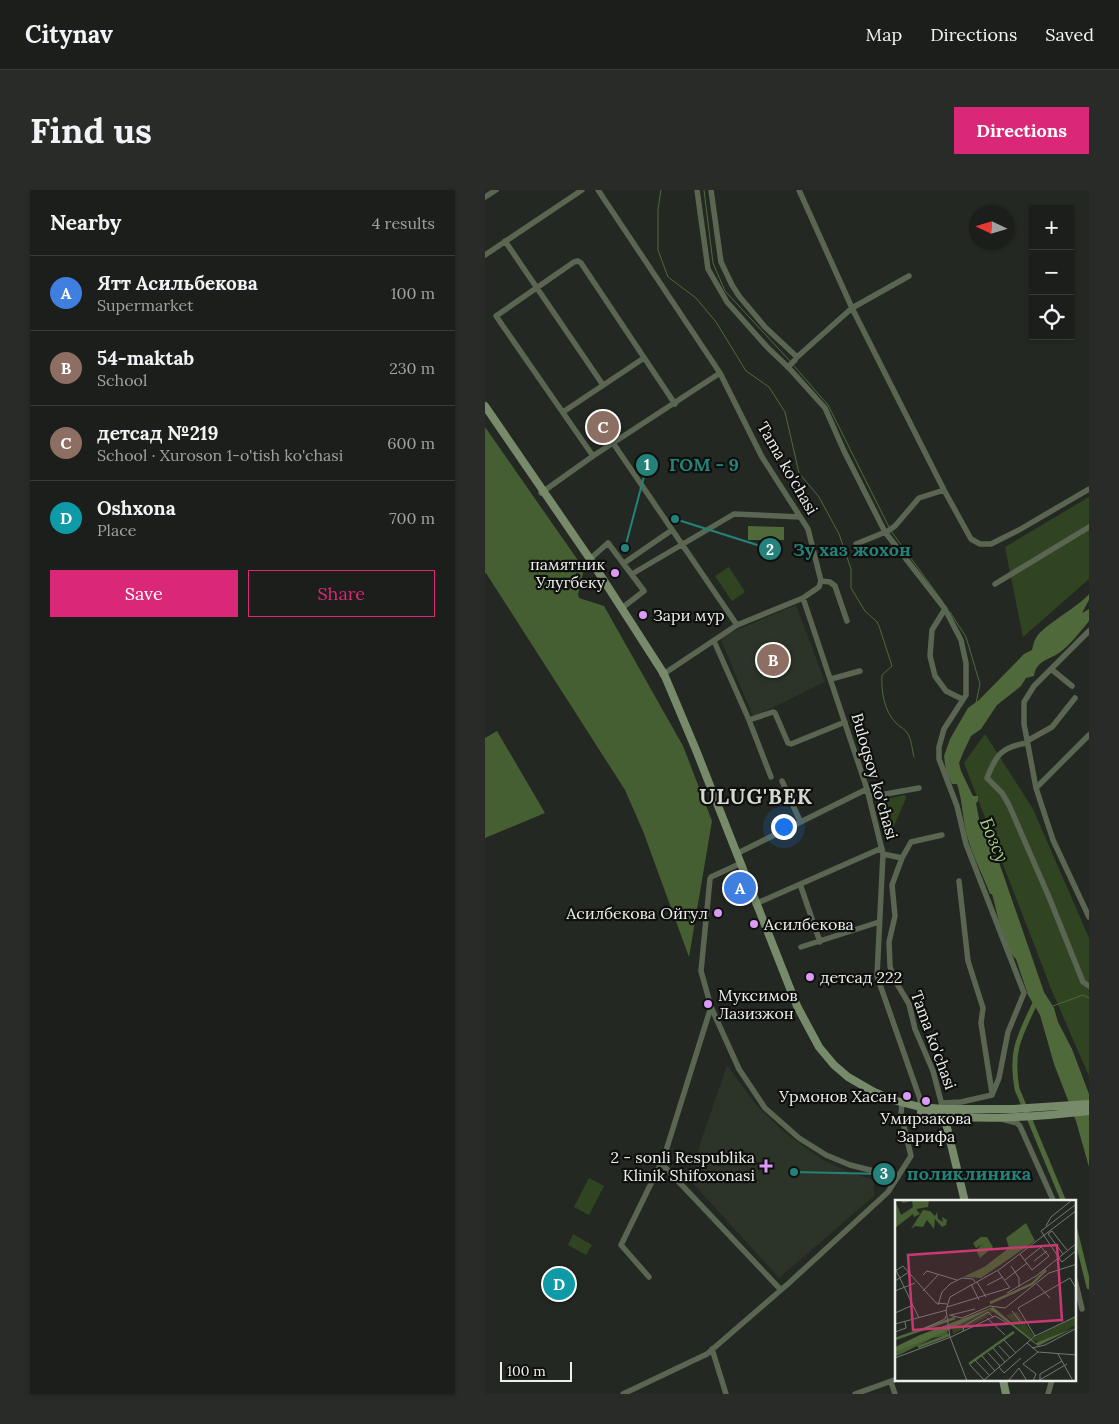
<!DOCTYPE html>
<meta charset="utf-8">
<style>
body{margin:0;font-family:Lora,serif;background:#282b27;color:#f1f3f6}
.controls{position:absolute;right:15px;top:15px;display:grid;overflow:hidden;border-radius:0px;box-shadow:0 1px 4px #0004}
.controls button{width:45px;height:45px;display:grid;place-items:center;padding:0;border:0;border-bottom:1px solid #393c39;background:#1b1e1a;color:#f1f3f6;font:25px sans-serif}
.compass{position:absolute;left:484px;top:15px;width:45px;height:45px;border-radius:50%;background:#1b1e1a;box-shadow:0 1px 4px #0004;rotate:274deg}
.scale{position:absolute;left:15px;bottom:12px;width:72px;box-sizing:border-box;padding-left:5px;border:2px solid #ecefeb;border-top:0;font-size:14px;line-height:18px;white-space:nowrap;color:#ecefeb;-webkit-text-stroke:4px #0f100e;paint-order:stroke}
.you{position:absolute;left:298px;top:636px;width:18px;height:18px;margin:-12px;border:4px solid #fff;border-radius:50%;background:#1a73e8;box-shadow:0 0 0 8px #1a73e833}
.badge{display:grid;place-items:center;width:32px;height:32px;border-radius:50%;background:#db2777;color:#fff;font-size:16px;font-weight:700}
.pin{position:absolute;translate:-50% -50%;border:2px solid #fff;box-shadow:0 1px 5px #0006}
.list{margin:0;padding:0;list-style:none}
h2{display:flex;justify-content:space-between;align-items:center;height:65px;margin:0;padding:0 20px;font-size:21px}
h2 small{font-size:16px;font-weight:400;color:#a0a2a2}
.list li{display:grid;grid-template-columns:32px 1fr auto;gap:15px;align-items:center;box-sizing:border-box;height:75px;padding:0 20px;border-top:1px solid #393c39}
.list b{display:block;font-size:19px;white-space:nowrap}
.list p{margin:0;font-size:16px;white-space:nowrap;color:#a0a2a2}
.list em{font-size:16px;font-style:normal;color:#a0a2a2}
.actions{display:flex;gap:10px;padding:15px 20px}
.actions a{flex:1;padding:11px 0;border:1px solid #db2777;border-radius:0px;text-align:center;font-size:18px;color:#db2777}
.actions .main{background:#db2777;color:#fff}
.icon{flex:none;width:28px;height:28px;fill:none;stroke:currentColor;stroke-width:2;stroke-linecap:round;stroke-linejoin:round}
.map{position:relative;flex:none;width:604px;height:1204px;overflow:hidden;border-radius:0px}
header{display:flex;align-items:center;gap:30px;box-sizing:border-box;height:70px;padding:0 25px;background:#1b1e1a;border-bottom:1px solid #393c39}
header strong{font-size:24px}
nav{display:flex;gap:28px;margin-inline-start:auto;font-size:18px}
.intro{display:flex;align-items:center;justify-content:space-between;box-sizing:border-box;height:120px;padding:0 30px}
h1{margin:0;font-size:35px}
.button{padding:12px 22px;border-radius:0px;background:#db2777;color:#fff;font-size:18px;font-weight:700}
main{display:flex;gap:30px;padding:0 30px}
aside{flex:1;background:#1b1e1a;border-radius:0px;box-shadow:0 1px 4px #0004}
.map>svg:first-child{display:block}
.built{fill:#2c3327}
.green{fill:#314422}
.forest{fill:#465f32}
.water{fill:#4f693b}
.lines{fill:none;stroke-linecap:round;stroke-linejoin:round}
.stream{stroke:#4f693b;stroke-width:1}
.canal{stroke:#4f693b;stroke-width:5}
.minor{stroke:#5a6652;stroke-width:5.5}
.secondary{stroke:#778a6a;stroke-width:8}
.minor-bridge{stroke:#5a6652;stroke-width:5.5}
.poi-dot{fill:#da9af6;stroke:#0f100e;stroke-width:2}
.labels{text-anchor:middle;stroke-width:4.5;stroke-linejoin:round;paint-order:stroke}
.street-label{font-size:16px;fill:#ecefeb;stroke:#0f100e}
.poi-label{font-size:16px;fill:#ecefeb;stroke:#0f100e;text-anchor:end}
.water-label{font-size:18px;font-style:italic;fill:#a5ce87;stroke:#0f100e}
.district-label{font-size:21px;font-weight:bold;letter-spacing:1px;fill:#d3d8d0;stroke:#0f100e}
.inset-river{fill:none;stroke:#4f693b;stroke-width:2.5}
.inset-road{fill:none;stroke:#747872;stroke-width:1}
.view{fill:#c83871;fill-opacity:0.15;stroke:#c83871;stroke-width:2.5}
.inset-edge{fill:none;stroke:#ecefeb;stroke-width:2.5}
.leader{fill:none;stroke:#25827a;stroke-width:2}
.callout-dot{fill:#25827a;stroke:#0f100e;stroke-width:2}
.mark-label{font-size:15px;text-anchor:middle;font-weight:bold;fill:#fff}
.callout-label{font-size:18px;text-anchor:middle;font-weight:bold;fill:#25827a;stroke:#0f100e;stroke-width:4.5;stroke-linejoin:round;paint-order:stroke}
</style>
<header>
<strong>Citynav</strong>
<nav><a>Map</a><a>Directions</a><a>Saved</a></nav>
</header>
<div class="intro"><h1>Find us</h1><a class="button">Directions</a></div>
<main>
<aside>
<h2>Nearby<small>4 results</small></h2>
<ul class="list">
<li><span class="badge" style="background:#3f7fe0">A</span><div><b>Ятт Асильбекова</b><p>Supermarket</p></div><em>100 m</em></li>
<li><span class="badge" style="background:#8d6e63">B</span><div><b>54-maktab</b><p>School</p></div><em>230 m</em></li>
<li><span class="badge" style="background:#8d6e63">C</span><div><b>детсад №219</b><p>School · Хuroson 1-o'tish ko'chasi</p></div><em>600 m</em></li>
<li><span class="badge" style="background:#0f9aa8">D</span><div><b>Oshxona</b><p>Place</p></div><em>700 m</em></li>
</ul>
<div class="actions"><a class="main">Save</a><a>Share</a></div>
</aside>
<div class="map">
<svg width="604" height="1204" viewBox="0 0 604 1204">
<rect width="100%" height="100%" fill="#242822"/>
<path class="built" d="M311,415L340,492L268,527L235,447Z
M242,875L272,916L300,943L338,970L366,983L389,990V1006L294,1088L206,991L215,954Z"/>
<path class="green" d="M604,307V389L538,447L520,357Z
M244,377L260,402L247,411L230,386Z
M500,544L548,619L604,748V886L567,801L479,573Z
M420,605L421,608L403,650L400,649L392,611Z
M104,988L119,996L104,1025L89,1017Z
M88,1044L107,1055L101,1065L83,1055Z"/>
<path class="forest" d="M0,237L99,379L93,404L94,408L119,416L198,556L227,631L204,767L158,641L140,600L1,383H0Z
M12,541L60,623L0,648V548Z"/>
<path class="water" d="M263,336L299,337V350H263Z
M604,404V410L597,423L604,419V431C595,442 585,455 574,463C563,470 551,471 549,486L541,488L536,496L512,515L496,539L486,546L478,563L474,573L476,581L488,606H493V611L491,613C494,629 497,648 509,658L559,802L569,818L573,832L587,859L604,904V977L591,931L569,874L555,825L543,805L531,769C518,759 512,720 507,704H505C497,682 484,660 480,637C477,622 477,609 472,594H467L461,582L459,566L465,549L483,518L494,510L539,464L547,460C548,456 549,451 551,448C557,436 592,418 604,404Z"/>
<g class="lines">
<path class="stream" d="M176,0L173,19V60L183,87L211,108L231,132L261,181L284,197L300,222L314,283L334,307L354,344L366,379V398L380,421L392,432L394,436L407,476L397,485C396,501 399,521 411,533C415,537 420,539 423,544C427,551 427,560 429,567
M219,0L228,73L240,101L305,171
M309,176L343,215L404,337
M406,341L458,412
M465,422L481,447L495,494L491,513
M568,816L598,805L604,808"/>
<path class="canal" d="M551,811C535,846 525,859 532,899L579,1012
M590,1040L604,1097"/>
<path class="minor" d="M113,0L235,183L277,267L323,339L336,391
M212,0L223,79L242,112L283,158L304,178L340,218L359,261L400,342L460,419L476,450L481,473V505L459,539L454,557V569L472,616L481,654L539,803L523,842L514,888L507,905
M226,0L236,72L247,95L254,106L280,137L312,167
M314,0L367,118L459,300L486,349L495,354H506L534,340L604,299
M0,7L11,0
M20,51L118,195
M0,65L97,0
M311,168L367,118L424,86
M78,222L159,168
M128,253L252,435
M108,266L11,126L89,72L93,71L96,73L190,214
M56,303L108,266L235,183
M371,354L403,341L410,336L434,308L459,300
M105,369L123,353L159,401L137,418
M139,373L187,340
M147,384L249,324L315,327
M336,391L345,392L350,396L362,431
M510,394L604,337
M318,408L382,599L398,664L392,786L435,909V919
M460,419L447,440L445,466L450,486L461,501L477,509
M604,441L549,496L539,512V534L551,598L568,650L604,727
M229,451L264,530L286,587
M566,479L587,496
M177,485L252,435L318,408L334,397L336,391
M346,489L375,481
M264,530L288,522L290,523L303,553L306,554L360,532
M542,551L567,537L590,508
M542,553C516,557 511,565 502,588L517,603L524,615L564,707L598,792L604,796
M297,591L315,631
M551,598L604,545
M384,607L434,598
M457,645L426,652L417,668L407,695L410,726L404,752L405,776L408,787L424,814L430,839L448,881L458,919
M251,664L382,599
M398,664L417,668
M252,675L226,687L225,689L216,781L226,817L254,879L280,918L314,948L341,965L365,975L413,987
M474,691L483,771L498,818L496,833L507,903
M315,694L335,752
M270,714L397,658
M316,757L394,732
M457,913L476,912L507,905
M517,929L532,933L535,936L569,1012
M176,973L296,1100
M164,1087L136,1055L179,967L226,817
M590,1090L597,1119
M227,1159L241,1204
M406,1192L410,1204
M138,1204L222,1164L304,1093L403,1002L426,966L416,924L417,913
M370,1204L412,1189
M563,1204L567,1190"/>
<path class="secondary" d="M0,216L105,369L179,484L211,560L312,816L334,857L349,875L363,887L389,902L408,910L435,917L458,919H528L604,914
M458,921L480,1012
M436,922C491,932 550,927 604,921
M518,1190L521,1204"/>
<path class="minor-bridge" d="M303,177L310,170"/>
</g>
<g class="poi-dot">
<circle cx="130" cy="383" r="5"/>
<circle cx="158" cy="425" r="5"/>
<circle cx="233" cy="723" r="5"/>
<circle cx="269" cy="734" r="5"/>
<circle cx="325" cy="787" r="5"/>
<circle cx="223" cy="814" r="5"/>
<circle cx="422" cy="906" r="5"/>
<circle cx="441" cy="911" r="5"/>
<path d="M278.5 968.5h5v5h5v5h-5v5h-5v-5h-5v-5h5z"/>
</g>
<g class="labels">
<g class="street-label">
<text transform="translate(303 278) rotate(60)" y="6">Tama ko'chasi</text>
<text transform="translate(390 586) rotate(74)" y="6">Buloqsoy ko'chasi</text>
<text transform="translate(449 850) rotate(70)" y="6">Tama ko'chasi</text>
</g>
<g class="poi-label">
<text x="120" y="380">памятник<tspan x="120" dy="18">Улугбеку</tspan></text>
<text x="168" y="431" text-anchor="start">Зари мур</text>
<text x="223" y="729">Асилбекова Ойгул</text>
<text x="279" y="740" text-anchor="start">Асилбекова</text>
<text x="335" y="793" text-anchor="start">детсад 222</text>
<text x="233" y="811" text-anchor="start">Муксимов<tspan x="233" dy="18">Лазизжон</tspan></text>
<text x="412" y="912">Урмонов Хасан</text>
<text x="441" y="934" text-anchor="middle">Умирзакова<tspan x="441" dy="18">Зарифа</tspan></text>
<text x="270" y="973">2 - sonli Respublika<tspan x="270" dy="18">Klinik Shifoxonasi</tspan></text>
</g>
<g class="water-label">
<text transform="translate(509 650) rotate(67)" y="6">Бозсу</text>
</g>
<g class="district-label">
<text x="271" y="614">ULUG'BEK</text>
</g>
</g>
<g transform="translate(410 1010)">
<rect width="181" height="181" fill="#242822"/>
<path d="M95,109L99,111L90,118L58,134L57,128ZM122,112L139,136L135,139L111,115ZM181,116V125L146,143L137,139Z" fill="#314422"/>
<path d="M0,0L6,15L18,7L17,1L8,3L5,0H34L33,7L21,9L25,14L19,17L18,14L0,28ZM28,10L35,11L40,16L42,12L43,19L48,22L47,17L52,20L51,25L47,27L40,19L39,29L32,20L28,27L20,26L16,29ZM131,23L140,41L86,78L68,77L89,67L114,48L111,38ZM86,37H92L98,47L85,58L81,50L88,44L81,48L78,43ZM52,131L53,135L38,138L0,157V152L9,147Z" fill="#465f32"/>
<path d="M98,107L141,143L181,127L143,146L95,109L50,132L0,152V147L25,135Z" fill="#4f693b"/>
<path class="inset-river" d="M95,103L137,84L151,70M0,139L60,118M23,147L54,135M74,164L119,132"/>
<path class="inset-road" d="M151,26L156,17L177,0M125,54L137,70M168,54L153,34L157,31L172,50M164,58L146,31L180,5M164,58L167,62L182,50M130,60L146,47L154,56L137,70M139,61L152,51M116,66L124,78V87M0,68L24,118M0,71L8,66L41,103L52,104M103,71L115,88M28,75L32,71L62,80M110,80L132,63M0,81L14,72M82,82L91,97M76,84L84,100M142,84L155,98M92,85L108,77M0,91L20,83M28,91L43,75M112,93L141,76L182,43M43,105L47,92L55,84L67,78L78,79L80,82M52,107L114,88M117,111L127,124L129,122M0,113L18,105M54,115L67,118L95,106L110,108L154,73L182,64M56,115L80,109M92,118L110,135M0,124L52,110M28,129L50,119L51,116M68,131L69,126L93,112L98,117M0,132L11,128L10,122M140,136L123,108L175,78L182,90M56,137L100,116L112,123M109,140L121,153M132,143L143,152L182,155M104,146L115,158M98,148L110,162M137,148L150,145L182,128M93,153L105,166M163,154L178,181M87,156L100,171M0,158L56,137M80,160L94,175M75,165L89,180M104,167L109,173L126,158M145,180V174L167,161M72,181L55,137L51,110L55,97L105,69L182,10M88,181L140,136L182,116M113,181L124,168L132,181M138,181L141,174L128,164L143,152M143,181L172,164"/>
<path class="view" d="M162,45L167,120L18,130L13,55Z"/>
<rect width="181" height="181" class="inset-edge"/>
</g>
<path class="leader" d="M140 358L162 275M190 329L285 359M309 982L399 984"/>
<g class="callout-dot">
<circle cx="140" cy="358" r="5"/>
<circle cx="190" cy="329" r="5"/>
<circle cx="309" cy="982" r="5"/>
<circle cx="162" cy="275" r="12"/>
<circle cx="285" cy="359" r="12"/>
<circle cx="399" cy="984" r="12"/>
</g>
<g class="mark-label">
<text x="162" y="280">1</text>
<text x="285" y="365">2</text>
<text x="399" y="989">3</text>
</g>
<g class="callout-label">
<text x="219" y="281">ГОМ - 9</text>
<text x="367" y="366">Зу хаз жохон</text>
<text x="484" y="990">поликлиника</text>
</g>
</svg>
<div class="controls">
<button>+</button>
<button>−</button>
<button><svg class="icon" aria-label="locate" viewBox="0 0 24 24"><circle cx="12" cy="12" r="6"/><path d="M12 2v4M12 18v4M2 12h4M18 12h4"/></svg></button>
</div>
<svg class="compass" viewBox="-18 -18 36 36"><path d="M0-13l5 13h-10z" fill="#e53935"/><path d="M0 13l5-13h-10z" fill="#a0a2a2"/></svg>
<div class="scale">100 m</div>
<div class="you"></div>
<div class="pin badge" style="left:255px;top:698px;background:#3f7fe0">A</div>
<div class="pin badge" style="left:288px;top:470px;background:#8d6e63">B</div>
<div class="pin badge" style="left:118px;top:237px;background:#8d6e63">C</div>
<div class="pin badge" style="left:74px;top:1094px;background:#0f9aa8">D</div>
</div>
</main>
